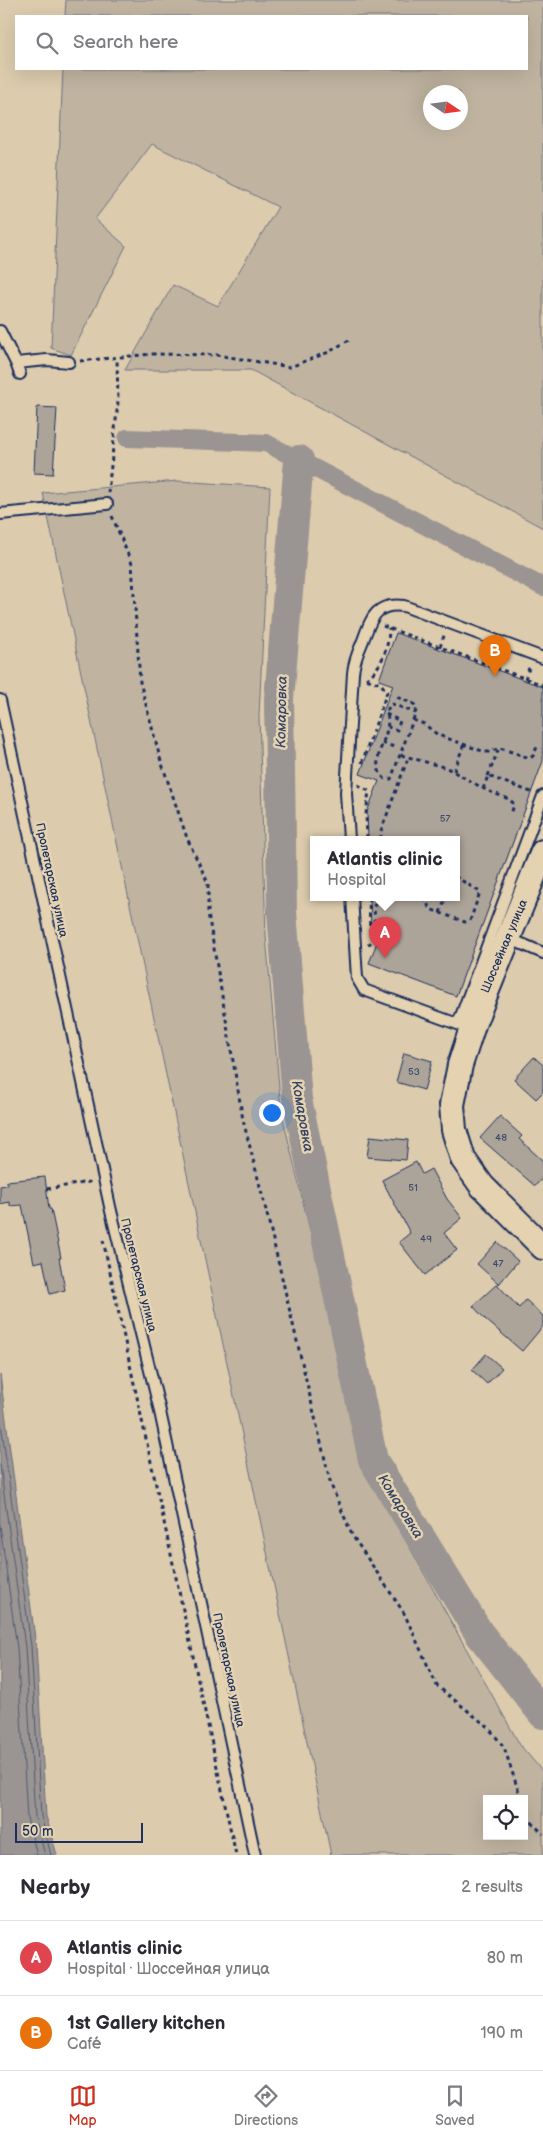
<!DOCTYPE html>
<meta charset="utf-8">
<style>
body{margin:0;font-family:"Balsamiq Sans",sans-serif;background:#f2f2f3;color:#2b2b33}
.controls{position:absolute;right:15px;bottom:15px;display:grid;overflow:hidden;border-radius:0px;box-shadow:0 5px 20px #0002}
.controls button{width:45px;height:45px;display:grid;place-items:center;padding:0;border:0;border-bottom:1px solid #e1e1e2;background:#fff;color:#2b2b33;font:25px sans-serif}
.compass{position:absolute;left:423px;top:85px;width:45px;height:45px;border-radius:50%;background:#fff;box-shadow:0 5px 20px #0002;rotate:103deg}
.scale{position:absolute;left:15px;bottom:12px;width:128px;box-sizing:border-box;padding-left:5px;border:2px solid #1b2f5e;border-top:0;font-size:14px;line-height:18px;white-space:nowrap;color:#1b2f5e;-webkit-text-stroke:4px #e4d2b0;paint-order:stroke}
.you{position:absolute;left:271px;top:1112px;width:18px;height:18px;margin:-12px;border:4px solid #fff;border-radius:50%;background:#1a73e8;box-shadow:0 0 0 8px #1a73e833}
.badge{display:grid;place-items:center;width:32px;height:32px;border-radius:50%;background:#c8321e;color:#fff;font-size:16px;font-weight:700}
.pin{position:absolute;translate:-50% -41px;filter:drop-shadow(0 1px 2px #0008)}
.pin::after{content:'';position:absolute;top:26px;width:18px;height:15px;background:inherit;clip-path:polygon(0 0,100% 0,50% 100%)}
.popup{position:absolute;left:310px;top:836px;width:150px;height:65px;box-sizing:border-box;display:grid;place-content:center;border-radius:0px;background:#fff;filter:drop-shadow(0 1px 4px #0005);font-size:16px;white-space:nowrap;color:#7c7c81}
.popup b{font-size:19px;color:#2b2b33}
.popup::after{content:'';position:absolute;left:50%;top:100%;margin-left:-10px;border:10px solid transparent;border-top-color:#fff}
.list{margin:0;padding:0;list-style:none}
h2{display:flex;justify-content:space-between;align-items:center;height:65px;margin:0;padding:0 20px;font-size:21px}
h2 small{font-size:16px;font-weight:400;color:#7c7c81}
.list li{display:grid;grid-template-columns:32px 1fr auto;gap:15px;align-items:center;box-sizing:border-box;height:75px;padding:0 20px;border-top:1px solid #e1e1e2}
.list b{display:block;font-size:19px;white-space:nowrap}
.list p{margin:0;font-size:16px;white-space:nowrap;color:#7c7c81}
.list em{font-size:16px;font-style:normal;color:#7c7c81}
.icon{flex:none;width:28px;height:28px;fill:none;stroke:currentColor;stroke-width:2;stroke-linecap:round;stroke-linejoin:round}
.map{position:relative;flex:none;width:543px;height:1855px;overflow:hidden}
.search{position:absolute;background:#fff;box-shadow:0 5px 20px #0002;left:15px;right:15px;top:15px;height:55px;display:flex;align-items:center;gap:12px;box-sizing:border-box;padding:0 18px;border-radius:0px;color:#7c7c81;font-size:19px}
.sheet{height:215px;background:#fff}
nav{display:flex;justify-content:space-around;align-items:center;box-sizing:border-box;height:70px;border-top:1px solid #e1e1e2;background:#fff;font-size:14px;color:#7c7c81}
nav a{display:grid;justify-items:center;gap:2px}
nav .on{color:#c8321e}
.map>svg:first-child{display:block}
.green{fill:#c0b4a1;stroke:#6e7280;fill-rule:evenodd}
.water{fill:#9a9592;stroke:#676c7d}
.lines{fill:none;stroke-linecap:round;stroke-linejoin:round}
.shore{stroke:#4e5873;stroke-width:1}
.canal{stroke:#9a9592;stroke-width:18}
.river{stroke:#9a9592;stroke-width:30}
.building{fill:#ada499;stroke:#1b2f5e}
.service-casing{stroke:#1b2f5e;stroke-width:14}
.tertiary-casing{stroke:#1b2f5e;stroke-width:28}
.path{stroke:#1b2f5e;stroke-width:3;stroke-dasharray:4 4;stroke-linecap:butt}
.service{stroke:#e4d2b0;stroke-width:10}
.tertiary{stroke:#e4d2b0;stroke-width:24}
.labels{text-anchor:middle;stroke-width:5;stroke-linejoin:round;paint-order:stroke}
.number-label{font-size:10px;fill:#404c6d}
.street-label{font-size:12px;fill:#1b2f5e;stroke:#e4d2b0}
.water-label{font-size:14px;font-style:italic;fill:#344368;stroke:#e4d2b0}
</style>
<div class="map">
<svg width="543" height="1855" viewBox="0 0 543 1855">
<rect width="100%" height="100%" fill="#dccbad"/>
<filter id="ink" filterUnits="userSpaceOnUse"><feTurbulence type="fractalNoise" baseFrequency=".02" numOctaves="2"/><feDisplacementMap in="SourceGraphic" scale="10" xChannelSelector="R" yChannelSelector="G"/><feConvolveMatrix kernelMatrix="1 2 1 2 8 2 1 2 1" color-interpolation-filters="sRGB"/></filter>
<g filter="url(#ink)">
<path class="green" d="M66,0H543V528L251,370H125L173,285L218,306L278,207L152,144L95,219L126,246L71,355L51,348L63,69H527V16H65ZM460,92V122H430V92Z
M178,481L270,487L259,715L266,936L281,1110L368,1473L520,1745L543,1772V1855H331L43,493ZM487,1799H524V1836H487Z"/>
<path class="water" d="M0,1375L36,1646L46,1816L57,1855H0Z"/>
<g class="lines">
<path class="shore" d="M0,1415L31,1646L41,1816L51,1855
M0,1465L25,1647L35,1817L45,1855
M0,1525L17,1648L27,1818L37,1855"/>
<path class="canal" d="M127,438L266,443L543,587"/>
<path class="river" d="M299,460L279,699L282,912L297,1099L373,1460L479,1633L543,1714"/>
</g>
<path class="building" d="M37,407L57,408L53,474L34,473Z
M396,633L543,687V761L456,996L369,963L381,932L371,928L370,897H456V839H368L367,812L379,781L360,774L393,685L379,680Z
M404,1053L432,1061L424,1090L396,1082Z
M534,1057L543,1065V1092L536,1099L514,1079Z
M500,1116L522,1136L519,1139L543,1161V1177L535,1186L480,1138Z
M370,1136L408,1140L406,1160L367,1157Z
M416,1162L422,1174L431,1169L447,1199L462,1218L444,1233L457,1250L425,1275L399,1242L410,1233L382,1180Z
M45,1177L49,1209H51L61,1258H59L65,1290L50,1294L43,1261L34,1263L22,1205L10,1206V1202L0,1204V1186L7,1185V1181Z
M497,1242L518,1261L499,1284L477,1264Z
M497,1284L519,1308L526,1300L543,1316V1326L522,1351L485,1319L473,1306Z
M486,1354L502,1368L487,1384L472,1370Z"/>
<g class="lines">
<g class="service-casing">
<path id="service" d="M0,331L16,363L47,360L69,362
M16,363L20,374
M0,514L107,504
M0,700L111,1211L159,1407L255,1855
M349,839L346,793L353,673C354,662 358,652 362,643C371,620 374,602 404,606L543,658
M352,897L357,978L364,990L463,1026
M508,938L543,953
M458,1024L543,796"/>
</g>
<g class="tertiary-casing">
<path id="tertiary" d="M543,852L474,1022L460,1065L452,1105L454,1130L463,1159L482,1186L543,1247"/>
</g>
<path class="path" d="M80,361L152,354L217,355L290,367L329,352L349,340
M108,493L118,402L117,358
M112,516L132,564L140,682L160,758L187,838L208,883V913L243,1120L265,1206L331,1485L352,1535L404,1613L437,1686L488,1727L504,1747L521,1799
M383,626L543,685
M440,647L445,633
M366,679C382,668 389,646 389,628
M525,679L530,665
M397,697L414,704C418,709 415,714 413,720L391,779H385C369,765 384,745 387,729C389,721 386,714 389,705L392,704L416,713
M386,714L400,721L397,730L388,727
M413,720L424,724L438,735L485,752H490L500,748L530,758L533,756L537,747
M382,743L397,748
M401,755L447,768L488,791L509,799L514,804L511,815
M362,763L387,692L381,684L366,679
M454,771L464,744
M488,776L499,748
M358,785L369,791L366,814L367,839
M483,789L488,776L531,792
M381,839V831L408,758
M369,897L370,931
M424,897L430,909L465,922L470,921L480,892L456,877
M440,913L446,897
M368,945C380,935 371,911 376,897
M47,1189L89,1182L90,1185
M103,1240L236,1855
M524,1808L527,1817L543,1834"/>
<use href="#service" class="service"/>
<use href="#tertiary" class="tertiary"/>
</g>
</g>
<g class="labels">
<g class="number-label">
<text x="445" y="822">57</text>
<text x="414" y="1075">53</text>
<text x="501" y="1141">48</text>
<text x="413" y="1191">51</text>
<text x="426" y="1242">49</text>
<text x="498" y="1267">47</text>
</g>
<g class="street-label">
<text transform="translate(52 880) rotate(78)" y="4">Пролетарская улица</text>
<text transform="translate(504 946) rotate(-67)" y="4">Шоссейная улица</text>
<text transform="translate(139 1275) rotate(76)" y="4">Пролетарская улица</text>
<text transform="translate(229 1670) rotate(78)" y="4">Пролетарская улица</text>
</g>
<g class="water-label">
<text transform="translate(281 712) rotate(-89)" y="5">Комаровка</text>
<text transform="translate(303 1116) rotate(80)" y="5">Комаровка</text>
<text transform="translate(401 1506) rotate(58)" y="5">Комаровка</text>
</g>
</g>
</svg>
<div class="controls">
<button><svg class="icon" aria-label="locate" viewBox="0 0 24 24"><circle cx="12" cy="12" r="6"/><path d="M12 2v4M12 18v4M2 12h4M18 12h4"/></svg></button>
</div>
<svg class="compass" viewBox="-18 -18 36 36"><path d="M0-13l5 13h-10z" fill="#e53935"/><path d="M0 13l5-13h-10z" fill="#7c7c81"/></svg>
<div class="scale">50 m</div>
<div class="you"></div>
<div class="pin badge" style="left:385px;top:958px;background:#e0444e">A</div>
<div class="popup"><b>Atlantis clinic</b>Hospital</div>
<div class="pin badge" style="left:495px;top:676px;background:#e8710a">B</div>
<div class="search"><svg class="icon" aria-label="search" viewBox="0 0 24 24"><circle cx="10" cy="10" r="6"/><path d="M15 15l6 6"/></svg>Search here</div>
</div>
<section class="sheet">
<h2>Nearby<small>2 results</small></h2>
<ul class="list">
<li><span class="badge" style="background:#e0444e">A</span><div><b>Atlantis clinic</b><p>Hospital · Шоссейная улица</p></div><em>80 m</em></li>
<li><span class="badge" style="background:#e8710a">B</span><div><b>1st Gallery kitchen</b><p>Café</p></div><em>190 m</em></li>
</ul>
</section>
<nav>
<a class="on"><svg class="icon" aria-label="map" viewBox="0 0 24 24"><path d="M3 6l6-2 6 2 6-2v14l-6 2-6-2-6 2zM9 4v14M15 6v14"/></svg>Map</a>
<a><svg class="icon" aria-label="directions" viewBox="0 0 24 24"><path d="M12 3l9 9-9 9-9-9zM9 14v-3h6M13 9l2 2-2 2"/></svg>Directions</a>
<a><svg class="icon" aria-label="saved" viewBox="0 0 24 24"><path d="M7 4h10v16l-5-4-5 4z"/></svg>Saved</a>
</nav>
